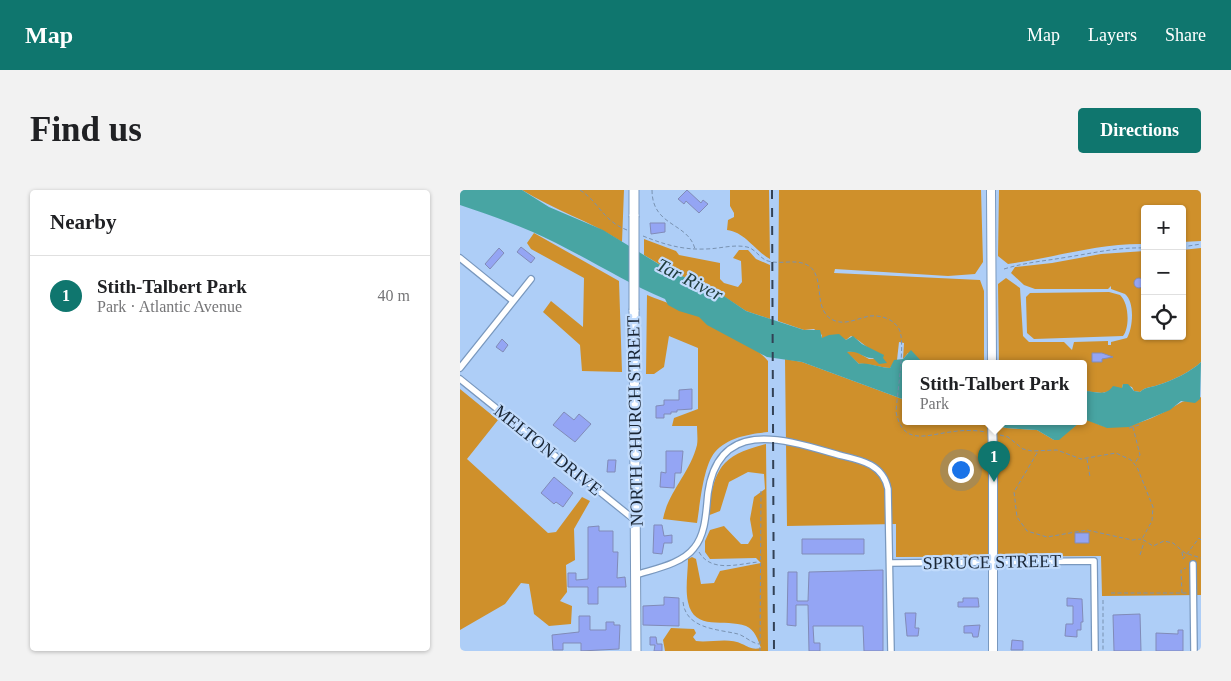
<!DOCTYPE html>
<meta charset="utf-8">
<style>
body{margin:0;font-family:"Times New Roman",serif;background:#f2f2f2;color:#202124}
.controls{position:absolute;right:15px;top:15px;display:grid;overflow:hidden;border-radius:5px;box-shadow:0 1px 4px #0004}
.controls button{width:45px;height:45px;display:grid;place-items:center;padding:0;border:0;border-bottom:1px solid #e0e0e0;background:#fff;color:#202124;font:25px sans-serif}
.you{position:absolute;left:500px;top:279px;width:18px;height:18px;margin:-12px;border:4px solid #fff;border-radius:50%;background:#1a73e8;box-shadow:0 0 0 8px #1a73e833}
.badge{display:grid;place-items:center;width:32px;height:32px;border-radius:50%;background:#0f766e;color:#fff;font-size:16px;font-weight:700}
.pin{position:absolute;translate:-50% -41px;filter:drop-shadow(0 1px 2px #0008)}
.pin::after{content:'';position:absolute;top:26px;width:18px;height:15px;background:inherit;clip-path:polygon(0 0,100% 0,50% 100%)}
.popup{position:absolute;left:442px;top:170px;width:185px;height:65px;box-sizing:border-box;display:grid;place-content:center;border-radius:5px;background:#fff;filter:drop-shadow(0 1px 4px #0005);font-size:16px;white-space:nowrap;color:#757577}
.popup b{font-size:19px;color:#202124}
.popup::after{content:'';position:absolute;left:50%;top:100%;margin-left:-10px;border:10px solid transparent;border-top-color:#fff}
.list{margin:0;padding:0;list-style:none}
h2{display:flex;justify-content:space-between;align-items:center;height:65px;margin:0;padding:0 20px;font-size:21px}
h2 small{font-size:16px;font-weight:400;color:#757577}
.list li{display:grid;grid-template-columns:32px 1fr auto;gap:15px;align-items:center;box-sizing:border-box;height:80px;padding:0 20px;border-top:1px solid #e0e0e0}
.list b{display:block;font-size:19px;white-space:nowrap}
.list p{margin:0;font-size:16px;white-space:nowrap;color:#757577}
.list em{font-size:16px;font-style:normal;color:#757577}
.icon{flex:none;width:28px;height:28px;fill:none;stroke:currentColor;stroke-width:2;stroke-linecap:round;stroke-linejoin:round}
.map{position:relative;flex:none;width:741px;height:461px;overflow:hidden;border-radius:5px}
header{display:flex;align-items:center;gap:30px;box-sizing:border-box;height:70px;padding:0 25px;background:#0f766e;color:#fff}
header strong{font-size:24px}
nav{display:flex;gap:28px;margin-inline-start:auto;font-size:18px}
.intro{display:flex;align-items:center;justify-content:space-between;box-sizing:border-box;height:120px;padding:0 30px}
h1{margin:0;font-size:35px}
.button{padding:12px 22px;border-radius:5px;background:#0f766e;color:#fff;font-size:18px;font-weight:700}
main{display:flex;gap:30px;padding:0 30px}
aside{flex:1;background:#fff;border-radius:5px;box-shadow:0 1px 4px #0004}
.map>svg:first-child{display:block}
.green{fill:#cf902b}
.water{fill:#48a5a3}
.building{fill:#94a5f4;stroke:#818bb7}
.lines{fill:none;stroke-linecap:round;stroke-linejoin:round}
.street-casing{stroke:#7998be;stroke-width:8}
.secondary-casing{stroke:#7998be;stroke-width:10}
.primary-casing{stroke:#7998be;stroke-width:11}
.path{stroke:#7992b1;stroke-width:1;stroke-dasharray:4 2.5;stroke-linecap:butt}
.street{stroke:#fff;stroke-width:5.5}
.secondary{stroke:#fff;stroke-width:8}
.primary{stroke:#fff;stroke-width:9}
.rail{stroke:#324155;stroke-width:2;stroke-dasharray:9 9;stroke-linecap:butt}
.secondary-bridge-casing{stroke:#7998be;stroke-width:10;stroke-linecap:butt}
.primary-bridge-casing{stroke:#7998be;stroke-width:11;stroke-linecap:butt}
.secondary-bridge{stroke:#fff;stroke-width:8}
.primary-bridge{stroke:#fff;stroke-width:9}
.labels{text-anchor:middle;stroke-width:4.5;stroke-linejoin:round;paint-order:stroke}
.street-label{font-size:18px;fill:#1a2635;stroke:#c1dbfc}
.water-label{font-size:19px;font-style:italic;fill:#1e3b3b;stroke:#c1dbfc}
</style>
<header>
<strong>Map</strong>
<nav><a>Map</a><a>Layers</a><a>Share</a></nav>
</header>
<div class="intro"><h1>Find us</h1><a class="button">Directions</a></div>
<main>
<aside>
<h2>Nearby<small></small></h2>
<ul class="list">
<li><span class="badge">1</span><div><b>Stith-Talbert Park</b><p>Park · Atlantic Avenue</p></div><em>40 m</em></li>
</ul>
</aside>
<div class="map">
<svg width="741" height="461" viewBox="0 0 741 461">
<rect width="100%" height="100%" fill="#aecef7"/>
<path class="green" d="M62,0H164L162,52C130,31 94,20 62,0Z
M270,0H309L310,69C294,60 285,42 267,40L268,30L274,27V23L270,16Z
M319,0H521L523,72L515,84L488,86L375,79L374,83L520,90L524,101V172L463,173L448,163L443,169L444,153L439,152L437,170L430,178C420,178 408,173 399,174L386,162L395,161L409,169L423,168V165C411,163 402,151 391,146L386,150L383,148H362V145L354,139L344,140L318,131Z
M539,0H741V51L722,52V19H685V54C638,53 593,68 548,74L538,66Z
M74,43L159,91L162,182L122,181L120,155L83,122L91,111L123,137L124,88L71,59L67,53Z
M184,49L216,61L219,65L260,73V89L264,93L278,97L282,92L281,71L273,68L279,60H288L296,69L310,75V129L286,121L251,98L214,83L184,65Z
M741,58V172C732,181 712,191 698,195C690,198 687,196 680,202L674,201L672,197L663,194L662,198L642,203L623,201V173H539L538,94L546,88L560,98L563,146L569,152H604L612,160L614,152L648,151V155H651V152L667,148C673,138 675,112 665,104L651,99V96L648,99H575L564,95L551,83L555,77L592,73L641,64L685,61V146H722V60Z
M649,102L660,105C669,113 670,137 663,146L574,149L567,143L566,107L570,103Z
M187,105C228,121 278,138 308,171V242C290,244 268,247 255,262C243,276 240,315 237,333L203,329C208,302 230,283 237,255C238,249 237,242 237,236H212L214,228L238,219V158L209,146L204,177L194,184H186Z
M325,169L342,172L445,210V231H521L546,238L577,240L594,250C604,247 619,230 627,230C634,231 641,237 649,237C674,238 699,226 720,213C726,209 735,211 741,207V405L642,406L641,366L436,367V334L327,336Z
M0,199L38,230L7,269L88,343L96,342L122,307L130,311L114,339L115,370L106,375L107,402L100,411L112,416L111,434L89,436L74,424L69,394L61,393L45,414L0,440Z
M306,254L308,461H205L203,450L211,438L234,439L236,443L233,447L236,451C250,453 269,447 282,454C289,457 292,460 301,458C298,450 295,440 286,436C265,428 234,442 228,412C225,399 228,382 228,369L232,367L236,369L241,394L254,393L260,381L301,373L296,368L250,369L245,362V351L250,340L264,336L281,354H288L293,346L290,329L294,307L305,299L304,284L288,282L269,292L260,321L247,326C255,280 258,266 306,254Z"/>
<path class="water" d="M0,0H62L89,17L143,40L210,81L255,100L286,121L344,140H360L362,148L369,145L379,144L386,150L393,146L402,154L424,165L423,168L427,173L419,174L413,168C403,169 400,160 387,162L399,174C408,172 420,178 430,178L434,170L443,169L451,160L463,173H445V210L342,172L307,167L247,135L239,127L219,121L208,115L205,109C167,93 132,71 96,53C65,37 32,26 0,15Z
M741,172L740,209L735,213L721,211L710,220L669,237L647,238L626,230L619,233L599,250H594L577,240L546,238L521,231H623V201C634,200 645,208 653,196L662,198L663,194H668L674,201L680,202C687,196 690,198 698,195C712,191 732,181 741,172Z"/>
<path class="building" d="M227,0L241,13L243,10L248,14L239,23L226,11L224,14L218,9Z
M190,33H205V42L191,44Z
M61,57L75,68L71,73L57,62Z
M39,58L44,63L30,79L25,74Z
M674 93a5 5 0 1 1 10 0a5 5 0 1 1-10 0Z
M42,149L48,155L43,162L36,157Z
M632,163H642L653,167L642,169V172H632Z
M232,199V219L217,220V222H211V224H204V228H196V216L204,215V210H219V200Z
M104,222L114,230L119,224L131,234L115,252L93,235Z
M206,261H223L221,283H215L214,298L200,297L201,282L206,283Z
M148,270H156L155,282H147Z
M94,287L113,303L103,317L96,312L94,314L81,303Z
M194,335H202L204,346L212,345V353H204L202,364L193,363Z
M139,336V341H153V362H158L157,388L165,387L166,397H138V414H128V397H108V383H116V390L128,389V337Z
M615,343H629V353H615Z
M342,349H404V364H342Z
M423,380V461H404L403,436H353L354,453H360V461H349L348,415H336V436L327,435L328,382H337V411H348L349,382Z
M204,407L219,408V436L183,435V416L204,415Z
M503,408H518L519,417H498V412H503Z
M607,408L622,409L623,432H621V440H617V447L605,446L606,434H613V416H607Z
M445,423H456L455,438H459L458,446H447Z
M680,424L681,461H654L653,425Z
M119,426H130V440H146V432H154V435H160L159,459L121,461V453H103V460H93L92,445L119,442Z
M520,435L518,447H513L512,443H504V436Z
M718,440H723V461H696V443L718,444Z
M190,447H196L197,454H202V461H194L195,455H190Z
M552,450L563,451V460H551Z"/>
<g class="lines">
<g class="street-casing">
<path id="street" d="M0,68L53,111
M0,178L71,89
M0,189L176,331
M430,373L634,371L635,461
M733,374L734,461
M176,385C194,379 222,374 234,358C246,344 246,321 248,303C259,226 327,250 379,265C401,270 423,274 428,299L431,461"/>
</g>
<g class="secondary-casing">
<path id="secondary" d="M531,0L532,173
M533,265V461"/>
</g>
<g class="primary-casing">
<path id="primary" d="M174,0V26
M174,120L176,461"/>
</g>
<path class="path" d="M120,0C139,12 143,31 167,40
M192,0C192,37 228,32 235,59
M183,46C203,54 222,60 245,59C259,59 273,54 287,57C296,59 300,69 308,71C321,75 337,68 349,76C366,88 352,120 373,130C385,136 398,128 410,126C421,125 434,129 439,139C446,151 437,204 436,222C443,256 466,245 490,242C502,240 515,240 526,242
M722,57L741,54
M544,79C567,72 585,71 608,67C634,63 658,57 685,58
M673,237L680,265L675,273
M669,238L679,235
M540,245L548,247L563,259L572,261L597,260L621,269L656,263L671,270L677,277L693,317L692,331L682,349L693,356L704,351L713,353L725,363L741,368
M577,263L554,302L557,327L567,341L587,347L627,340L672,350L681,349
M627,269L630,287
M239,362C251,383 278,374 298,372
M722,362L723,369L739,348L741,350
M680,365L684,352
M651,403H727
M722,403L721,380L726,378
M643,410V461
M223,412C226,439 257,439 278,444C285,446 291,453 299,454
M300,461L301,300"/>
<use href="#street" class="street"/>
<use href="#secondary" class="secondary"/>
<use href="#primary" class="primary"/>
<path class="rail" d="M312,0L314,461"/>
<g class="secondary-bridge-casing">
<path id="secondary-bridge" d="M532,231L533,265"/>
</g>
<g class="primary-bridge-casing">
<path id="primary-bridge" d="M174,120V26"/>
</g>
<use href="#secondary-bridge" class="secondary-bridge"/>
<use href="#primary-bridge" class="primary-bridge"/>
</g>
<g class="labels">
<g class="street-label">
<text transform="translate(175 231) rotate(-91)" y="6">NORTH CHURCH STREET</text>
<text transform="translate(88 260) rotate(39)" y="6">MELTON DRIVE</text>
<text transform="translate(532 372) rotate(-1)" y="6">SPRUCE STREET</text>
</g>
<g class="water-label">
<text transform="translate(230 89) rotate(27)" y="7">Tar River</text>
</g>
</g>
</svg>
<div class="controls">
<button>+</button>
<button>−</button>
<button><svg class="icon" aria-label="locate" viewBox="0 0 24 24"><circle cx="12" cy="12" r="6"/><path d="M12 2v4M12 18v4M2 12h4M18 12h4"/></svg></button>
</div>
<div class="you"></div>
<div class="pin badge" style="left:534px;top:292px">1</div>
<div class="popup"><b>Stith-Talbert Park</b>Park</div>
</div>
</main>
